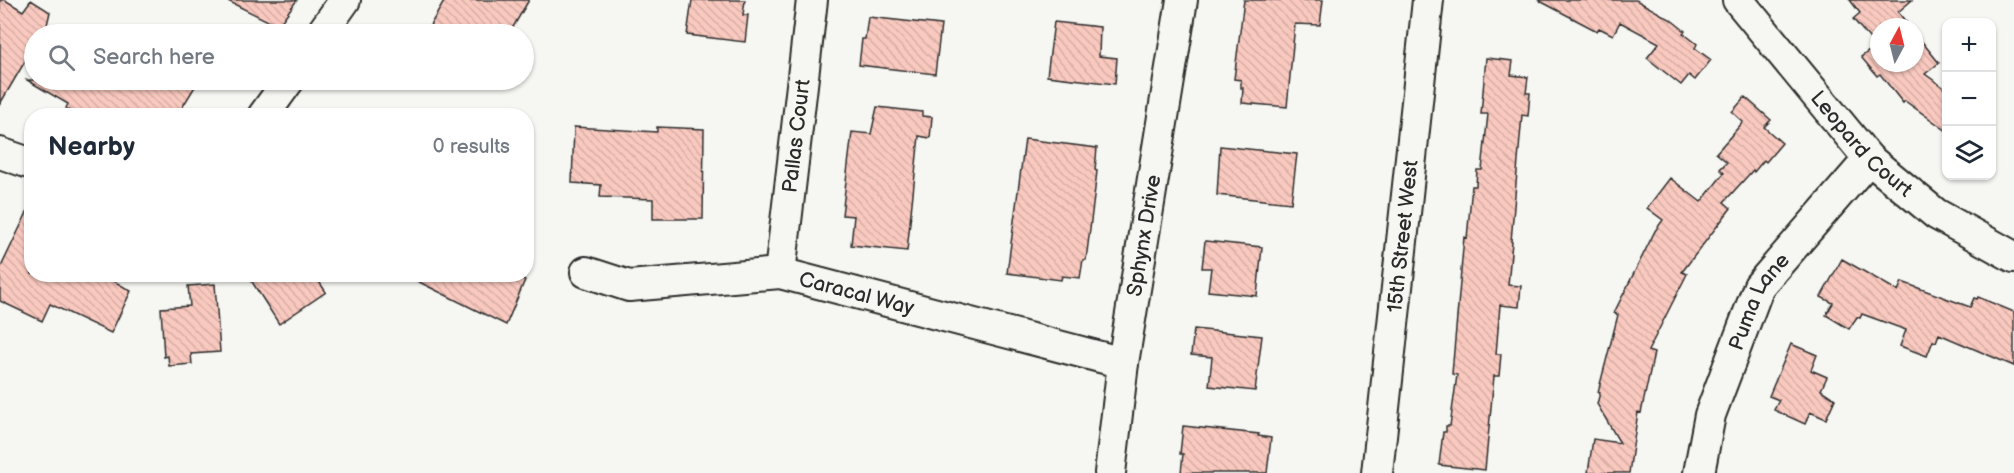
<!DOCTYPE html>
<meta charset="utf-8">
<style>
body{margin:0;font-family:"Balsamiq Sans",sans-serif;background:#f2f2f3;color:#1f2937}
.controls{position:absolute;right:18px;top:18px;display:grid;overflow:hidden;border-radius:12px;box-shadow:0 2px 4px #0004}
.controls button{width:54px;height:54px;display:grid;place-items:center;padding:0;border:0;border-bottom:2px solid #e0e1e3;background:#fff;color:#1f2937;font:30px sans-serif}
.compass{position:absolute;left:1870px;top:18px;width:54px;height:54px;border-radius:50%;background:#fff;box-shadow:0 2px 4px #0004;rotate:7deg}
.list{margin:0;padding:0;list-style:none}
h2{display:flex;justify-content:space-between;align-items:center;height:78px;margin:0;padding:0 24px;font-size:26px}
h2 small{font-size:20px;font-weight:400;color:#747a83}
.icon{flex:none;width:33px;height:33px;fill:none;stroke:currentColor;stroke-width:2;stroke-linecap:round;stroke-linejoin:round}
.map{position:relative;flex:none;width:2014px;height:473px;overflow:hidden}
.search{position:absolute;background:#fff;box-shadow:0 2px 4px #0004;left:24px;top:24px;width:510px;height:66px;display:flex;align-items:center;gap:15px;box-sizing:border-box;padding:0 21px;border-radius:33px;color:#747a83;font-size:22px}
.panel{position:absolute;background:#fff;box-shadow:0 2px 4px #0004;left:24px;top:108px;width:510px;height:174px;border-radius:24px}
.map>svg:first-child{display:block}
.building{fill:url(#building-back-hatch);stroke:#2b2b2b;stroke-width:1.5}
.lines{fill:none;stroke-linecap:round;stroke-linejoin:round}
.minor-casing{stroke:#2b2b2b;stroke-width:34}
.minor{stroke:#f6f6f2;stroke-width:30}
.labels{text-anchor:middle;stroke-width:6;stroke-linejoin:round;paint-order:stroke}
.street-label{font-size:21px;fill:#2b2b2b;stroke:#f6f6f2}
</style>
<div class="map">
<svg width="2014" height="473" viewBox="0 0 2014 473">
<defs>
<pattern id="building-back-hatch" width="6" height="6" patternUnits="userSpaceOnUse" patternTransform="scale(1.5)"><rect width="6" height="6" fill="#f9c9bf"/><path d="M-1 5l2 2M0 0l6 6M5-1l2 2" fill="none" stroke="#d6ada4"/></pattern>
</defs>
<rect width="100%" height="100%" fill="#f6f6f2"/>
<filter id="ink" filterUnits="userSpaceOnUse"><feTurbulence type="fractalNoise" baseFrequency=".0167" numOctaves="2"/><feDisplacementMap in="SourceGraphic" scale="12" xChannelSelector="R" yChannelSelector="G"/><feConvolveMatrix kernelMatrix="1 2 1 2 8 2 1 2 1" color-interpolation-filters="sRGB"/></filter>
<g filter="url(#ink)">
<path class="building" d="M0,0H5L23,11L31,0L50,12L47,25L41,34H34V46L0,104Z
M226,0H297L278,26Z
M445,0H529L509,34H425Z
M692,0H745L743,15H748L745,42L687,35Z
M1244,0H1323L1320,25L1295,24L1287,107L1242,103L1243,88H1241V80L1234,79Z
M1538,0H1636L1670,19L1685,31L1683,33L1697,44L1695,48L1711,60L1695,80L1689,75L1681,85L1647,58L1659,43L1620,22L1613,35L1599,28L1597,31Z
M1850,0H1912L1898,12L1910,27H1879V63H1915V33L1939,63L1925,74L1947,90V131L1905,101L1903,103L1880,74L1877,76L1861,57L1876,46L1853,19L1860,13Z
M868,17L941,25L935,74L859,65L862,39H865Z
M1054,22L1100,27L1099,56L1117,58L1115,84L1047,76Z
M1486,58L1513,61L1511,75L1528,77L1526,93H1530L1528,116L1522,115L1511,241L1512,242L1508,285L1521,286L1519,307L1500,305L1496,354H1501L1499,376H1494L1485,470L1439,465L1443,432H1446V426H1450L1457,375L1452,374L1464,237L1467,238L1472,186H1476L1477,170H1482L1488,114H1481Z
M27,80H199L177,116H78L66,108L68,104Z
M1745,97L1771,120L1764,127L1782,143L1766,162L1764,160L1754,172L1753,170L1724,202L1731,208L1682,272L1687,274L1648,351L1654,353L1641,413L1638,412L1629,473H1588L1593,439L1620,443L1597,404L1600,393L1598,392L1618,315L1614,313L1655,231L1663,220L1647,208L1670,178L1701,202L1724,173L1720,169L1727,162L1716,153L1743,122L1732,112Z
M877,107L922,112V116L932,117L930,138L919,136L907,251L851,245L854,216L842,215L852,132L871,134Z
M574,127L657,132V127L704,129L703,219H653V199L600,197L601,185L572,183Z
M1025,139L1097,148L1095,170L1097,171L1094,197L1086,260H1083L1080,278L1062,276L1061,280L1007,273Z
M1220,146L1297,154L1291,203L1217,195Z
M32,202V274H102L131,291L111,333L50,304L42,321L0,301V269Z
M1205,241L1262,247L1257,296L1208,291L1211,268H1202Z
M1842,259L1898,291L1902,282L1970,307L1974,298L1977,299L1978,297L2014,312V366L1939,334L1936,342L1933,341L1927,356L1900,346L1906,330L1862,314L1860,318L1857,317L1849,329L1826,315L1833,303L1821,297Z
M247,274H314L326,292L279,324Z
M403,274H514L525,280L506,325Z
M215,284L220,352L191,354L192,364L169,366L168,356L164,357L161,308L190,306L188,286Z
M1194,329L1262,336L1255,391L1209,386L1212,357L1191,355Z
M1791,344L1817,355L1811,370L1827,377L1821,390L1835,399L1826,419L1810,412L1805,424L1774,410L1779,400L1769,396Z
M1183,426L1259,434L1258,436L1271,438L1267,473H1181L1183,454H1180Z"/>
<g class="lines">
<g class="minor-casing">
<g id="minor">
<path id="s1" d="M1738,0L1869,159L1936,214L2014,257"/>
<path d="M321,34L345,0"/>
<path d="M263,116L289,80"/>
<path d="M0,153L32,164"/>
<path id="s2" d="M586,272L629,286L780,273L1123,363"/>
<path id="s3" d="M780,273L812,0"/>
<path id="s4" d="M1110,473L1123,363L1182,0"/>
<path id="s5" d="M1377,473L1428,0"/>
<path id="s6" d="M1699,473L1710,415L1759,286L1869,159"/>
</g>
</g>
<use href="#minor" class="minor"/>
</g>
</g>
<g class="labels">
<g class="street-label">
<text dy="7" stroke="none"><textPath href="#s3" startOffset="138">Pallas Court</textPath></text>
<text dy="7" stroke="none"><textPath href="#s1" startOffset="190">Leopard Court</textPath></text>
<text dy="7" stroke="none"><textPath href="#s4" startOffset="240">Sphynx Drive</textPath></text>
<text dy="7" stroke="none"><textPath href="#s5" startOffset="238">15th Street West</textPath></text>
<text dy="7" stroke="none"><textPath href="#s2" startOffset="276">Caracal Way</textPath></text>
<text dy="7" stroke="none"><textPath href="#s6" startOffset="183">Puma Lane</textPath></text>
</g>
</g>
</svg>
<div class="controls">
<button>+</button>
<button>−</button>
<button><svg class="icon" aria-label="layers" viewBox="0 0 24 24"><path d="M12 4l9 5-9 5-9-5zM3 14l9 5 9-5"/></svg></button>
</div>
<svg class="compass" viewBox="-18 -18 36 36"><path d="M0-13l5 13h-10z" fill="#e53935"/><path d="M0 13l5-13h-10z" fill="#747a83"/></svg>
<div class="search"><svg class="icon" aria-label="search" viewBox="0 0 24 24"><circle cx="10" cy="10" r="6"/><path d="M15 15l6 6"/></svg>Search here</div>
<section class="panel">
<h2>Nearby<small>0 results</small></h2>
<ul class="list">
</ul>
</section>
</div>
